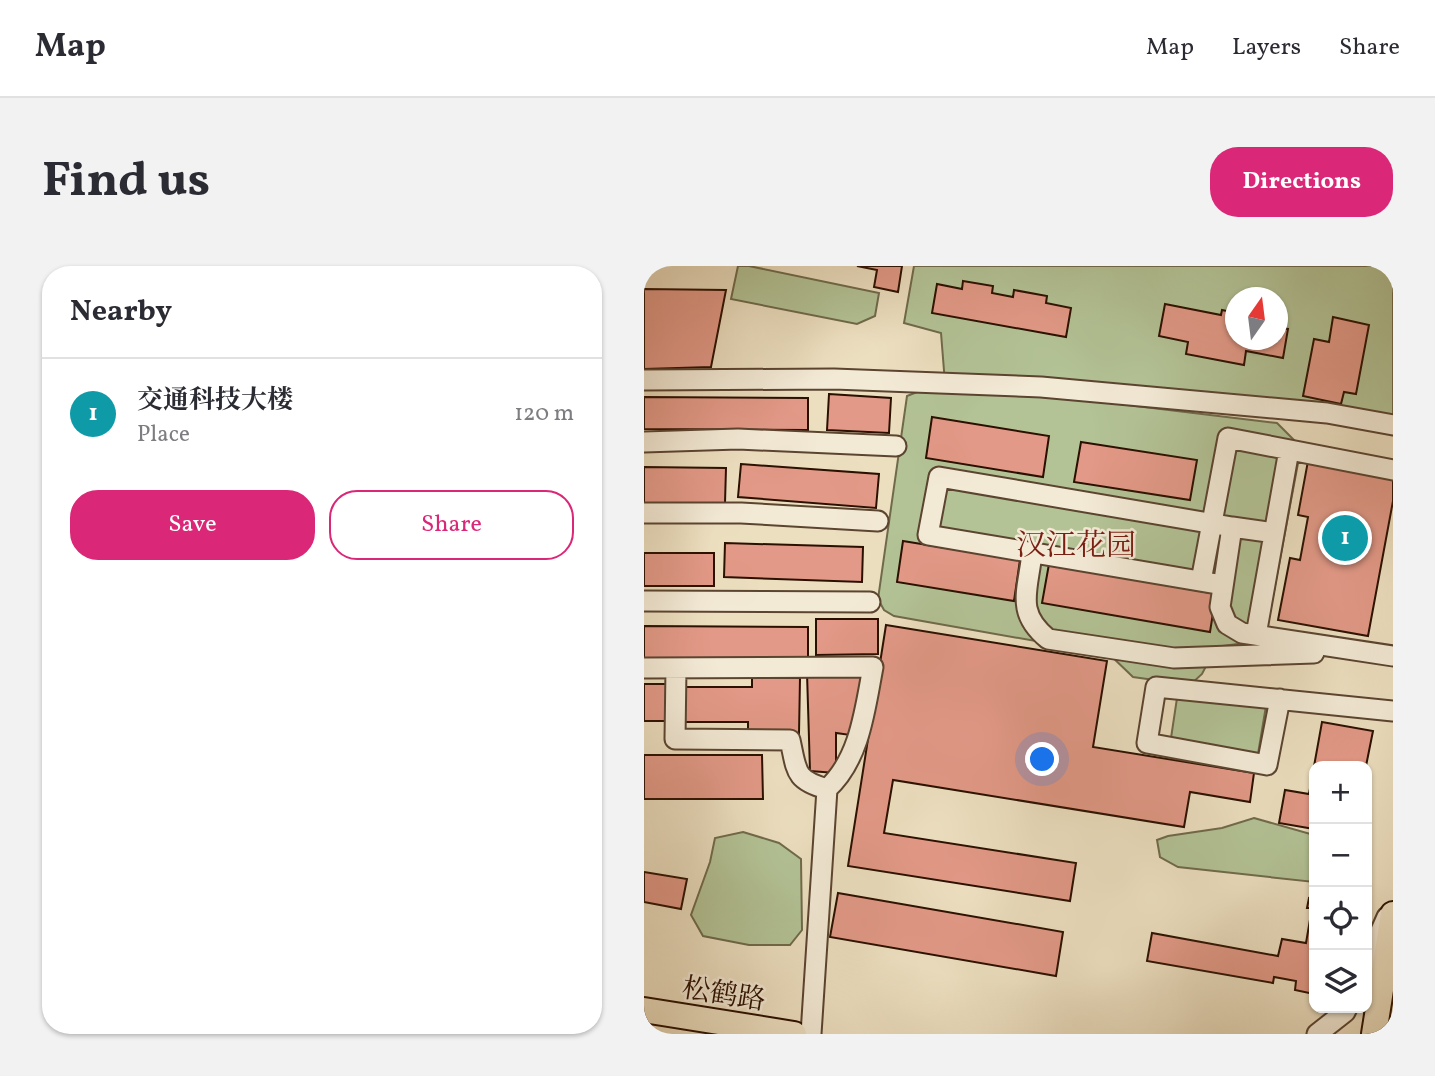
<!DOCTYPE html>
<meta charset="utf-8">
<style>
body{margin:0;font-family:Vollkorn,"Noto Serif SC",serif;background:#f2f2f3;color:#2b2b33}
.controls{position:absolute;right:21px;bottom:21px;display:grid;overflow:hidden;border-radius:14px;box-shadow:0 2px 5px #0004}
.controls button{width:63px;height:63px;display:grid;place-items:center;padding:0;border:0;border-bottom:2px solid #e1e1e2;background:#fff;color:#2b2b33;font:35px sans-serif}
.compass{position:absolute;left:581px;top:21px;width:63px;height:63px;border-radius:50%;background:#fff;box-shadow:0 2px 5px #0004;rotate:14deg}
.you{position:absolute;left:399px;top:494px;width:24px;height:24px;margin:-18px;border:5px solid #fff;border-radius:50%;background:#1a73e8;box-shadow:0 0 0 10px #1a73e833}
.badge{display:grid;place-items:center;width:46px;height:46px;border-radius:50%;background:#db2777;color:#fff;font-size:23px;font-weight:700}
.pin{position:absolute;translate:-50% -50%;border:4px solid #fff;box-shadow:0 2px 7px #0006}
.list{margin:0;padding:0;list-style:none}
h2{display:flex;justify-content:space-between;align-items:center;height:91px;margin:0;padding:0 28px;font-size:30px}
h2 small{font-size:23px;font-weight:400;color:#7c7c81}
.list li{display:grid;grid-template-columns:46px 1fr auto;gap:21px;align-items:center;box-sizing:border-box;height:112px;padding:0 28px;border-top:2px solid #e1e1e2}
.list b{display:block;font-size:26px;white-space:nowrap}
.list p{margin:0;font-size:23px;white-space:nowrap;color:#7c7c81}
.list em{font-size:23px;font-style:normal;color:#7c7c81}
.actions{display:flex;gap:14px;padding:21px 28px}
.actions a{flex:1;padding:16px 0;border:2px solid #db2777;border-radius:28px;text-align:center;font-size:24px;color:#db2777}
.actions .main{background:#db2777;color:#fff}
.icon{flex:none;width:38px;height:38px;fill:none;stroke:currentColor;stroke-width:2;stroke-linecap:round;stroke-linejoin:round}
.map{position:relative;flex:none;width:749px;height:768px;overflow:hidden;border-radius:28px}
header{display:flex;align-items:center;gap:42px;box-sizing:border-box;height:98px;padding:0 35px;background:#fff;border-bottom:2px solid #e1e1e2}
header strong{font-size:33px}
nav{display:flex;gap:38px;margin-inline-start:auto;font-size:24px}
.intro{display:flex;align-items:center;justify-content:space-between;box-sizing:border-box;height:168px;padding:0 42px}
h1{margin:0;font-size:49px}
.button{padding:18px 32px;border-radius:28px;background:#db2777;color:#fff;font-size:24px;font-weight:700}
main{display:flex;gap:42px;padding:0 42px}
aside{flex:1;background:#fff;border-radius:28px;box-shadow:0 2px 5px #0004}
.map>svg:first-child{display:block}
.green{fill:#b3c396;stroke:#6f6a4b;stroke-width:2;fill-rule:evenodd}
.building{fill:#e29987;stroke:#2b1000;stroke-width:2}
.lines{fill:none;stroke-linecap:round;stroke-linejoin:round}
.minor-casing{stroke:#5b4430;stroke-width:23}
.major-casing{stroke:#2b1000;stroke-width:28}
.minor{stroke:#f3ead6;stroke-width:19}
.major{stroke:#ecdfc0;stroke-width:24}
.labels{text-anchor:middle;stroke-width:5;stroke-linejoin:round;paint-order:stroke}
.street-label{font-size:28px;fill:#2b1000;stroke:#f3ead6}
.neighbourhood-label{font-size:30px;fill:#7a1f14;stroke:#f3ead6}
</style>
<header>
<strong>Map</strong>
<nav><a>Map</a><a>Layers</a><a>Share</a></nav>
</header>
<div class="intro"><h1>Find us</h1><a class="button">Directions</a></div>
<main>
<aside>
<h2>Nearby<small></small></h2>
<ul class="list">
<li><span class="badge" style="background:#0f9aa8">1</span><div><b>交通科技大楼</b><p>Place</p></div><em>120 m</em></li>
</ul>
<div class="actions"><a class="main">Save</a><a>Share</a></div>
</aside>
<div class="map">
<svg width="749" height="768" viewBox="0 0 749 768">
<rect width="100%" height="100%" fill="#ecdfc0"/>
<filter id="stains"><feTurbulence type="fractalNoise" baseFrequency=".00286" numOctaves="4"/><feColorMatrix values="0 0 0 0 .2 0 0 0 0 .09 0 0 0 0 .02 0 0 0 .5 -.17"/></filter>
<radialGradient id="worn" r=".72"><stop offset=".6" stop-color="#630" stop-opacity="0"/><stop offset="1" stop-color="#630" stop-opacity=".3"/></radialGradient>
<path class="green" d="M94,0H105L235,27L231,50L213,58L87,33Z
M270,0H749V159L301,117L297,67L260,57ZM592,32H634V74H592Z
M283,122L409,130L633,157L652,176L655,192L624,357L608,376L572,381L558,408L546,419L489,411L465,388L250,350L240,344L234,333L263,130Z
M533,432L622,440L614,488L527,472Z
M610,552L670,569V616L534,601L516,591L513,574L524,570L578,562Z
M99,566L135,577L157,593L158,664L146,679H105L59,670L47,649L66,596L71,572Z"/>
<path class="building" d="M213,0H258L254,26L230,21L233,4Z
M319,15L349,20L348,27L369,31L370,24L403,30L402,37L427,42L422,71L288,47L293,18L318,23Z
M0,23L82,24L67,101L0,103Z
M521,38L577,49L578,44L592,47V74H634V55H635L634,62L644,63L639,92L602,85L600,99L542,88L544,76L515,70Z
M689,51L725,59L712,128L700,126L697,138L659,130L670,73L685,76Z
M185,128L247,132L245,167L183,164Z
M0,131L164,132V164L0,163Z
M288,151L405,170L399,211L282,192Z
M437,176L553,194L546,234L430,216Z
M664,195L749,211V235L724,370L634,354L646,292L656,294L664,251L654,249Z
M97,198L235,208L232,242L94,231Z
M0,201L82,202L81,237H0Z
M259,275L376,294L370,335L253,316Z
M81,277L219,281L218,316L80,311Z
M0,287H70V320H0Z
M405,298L572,328L566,366L398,337Z
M172,353H234V388L172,389Z
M242,359L463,395L449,481L610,507L606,536L546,526L540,561L249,514L240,567L432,597L426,635L204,600Z
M0,360L164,361V394L0,393Z
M163,407L219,409L206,469L192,467V507L166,505Z
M108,411L156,412L155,468L104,467V456H40L41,421H108Z
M0,418H27V455H0Z
M678,456L729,465L722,500H670V563L635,557L641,524L665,528Z
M0,489H118L119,533H0Z
M0,606L43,613L37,643L0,636Z
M194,627L419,666L412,710L186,671Z
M665,632L670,633V728L651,724L652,715L630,711L629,717L503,695L508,667L634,690L638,673L662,677L668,642H663Z"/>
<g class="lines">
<g class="minor-casing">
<path id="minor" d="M0,114L190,113L397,121L683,147L749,159
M0,176L94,173L252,180
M0,247H97L234,255
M588,261L630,267
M388,287C384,325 371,346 404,373L530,392L670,387
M557,315L584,172L749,204
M579,319L284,269L295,211L588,261L576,341L583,358L598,367L749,390
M0,335L226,336
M612,369L645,184
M0,402L229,401C221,443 216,493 183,523L167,768
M32,402L31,473L146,474C153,505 150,514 183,523
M636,433L623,499L503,477L512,421L749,445
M723,696L743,651
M673,768L701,746L703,742"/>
</g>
<g class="major-casing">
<path id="major" d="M0,744L150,768
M730,768L749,648"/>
</g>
<use href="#minor" class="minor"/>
<use href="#major" class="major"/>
</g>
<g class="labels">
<g class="street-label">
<text transform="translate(80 727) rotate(9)" y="10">松鹤路</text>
</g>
<g class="neighbourhood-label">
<text x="432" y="289">汉江花园</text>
</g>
</g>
<rect width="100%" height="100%" filter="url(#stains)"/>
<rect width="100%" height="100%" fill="url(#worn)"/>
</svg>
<div class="controls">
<button>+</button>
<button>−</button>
<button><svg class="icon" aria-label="locate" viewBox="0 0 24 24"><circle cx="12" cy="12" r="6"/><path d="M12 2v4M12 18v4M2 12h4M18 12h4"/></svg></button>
<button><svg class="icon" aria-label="layers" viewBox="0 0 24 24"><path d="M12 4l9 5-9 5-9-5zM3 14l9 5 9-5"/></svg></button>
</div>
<svg class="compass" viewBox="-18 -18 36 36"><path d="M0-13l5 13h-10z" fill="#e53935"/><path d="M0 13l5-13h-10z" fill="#7c7c81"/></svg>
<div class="you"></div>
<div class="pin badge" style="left:701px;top:272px;background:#0f9aa8">1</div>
</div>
</main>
